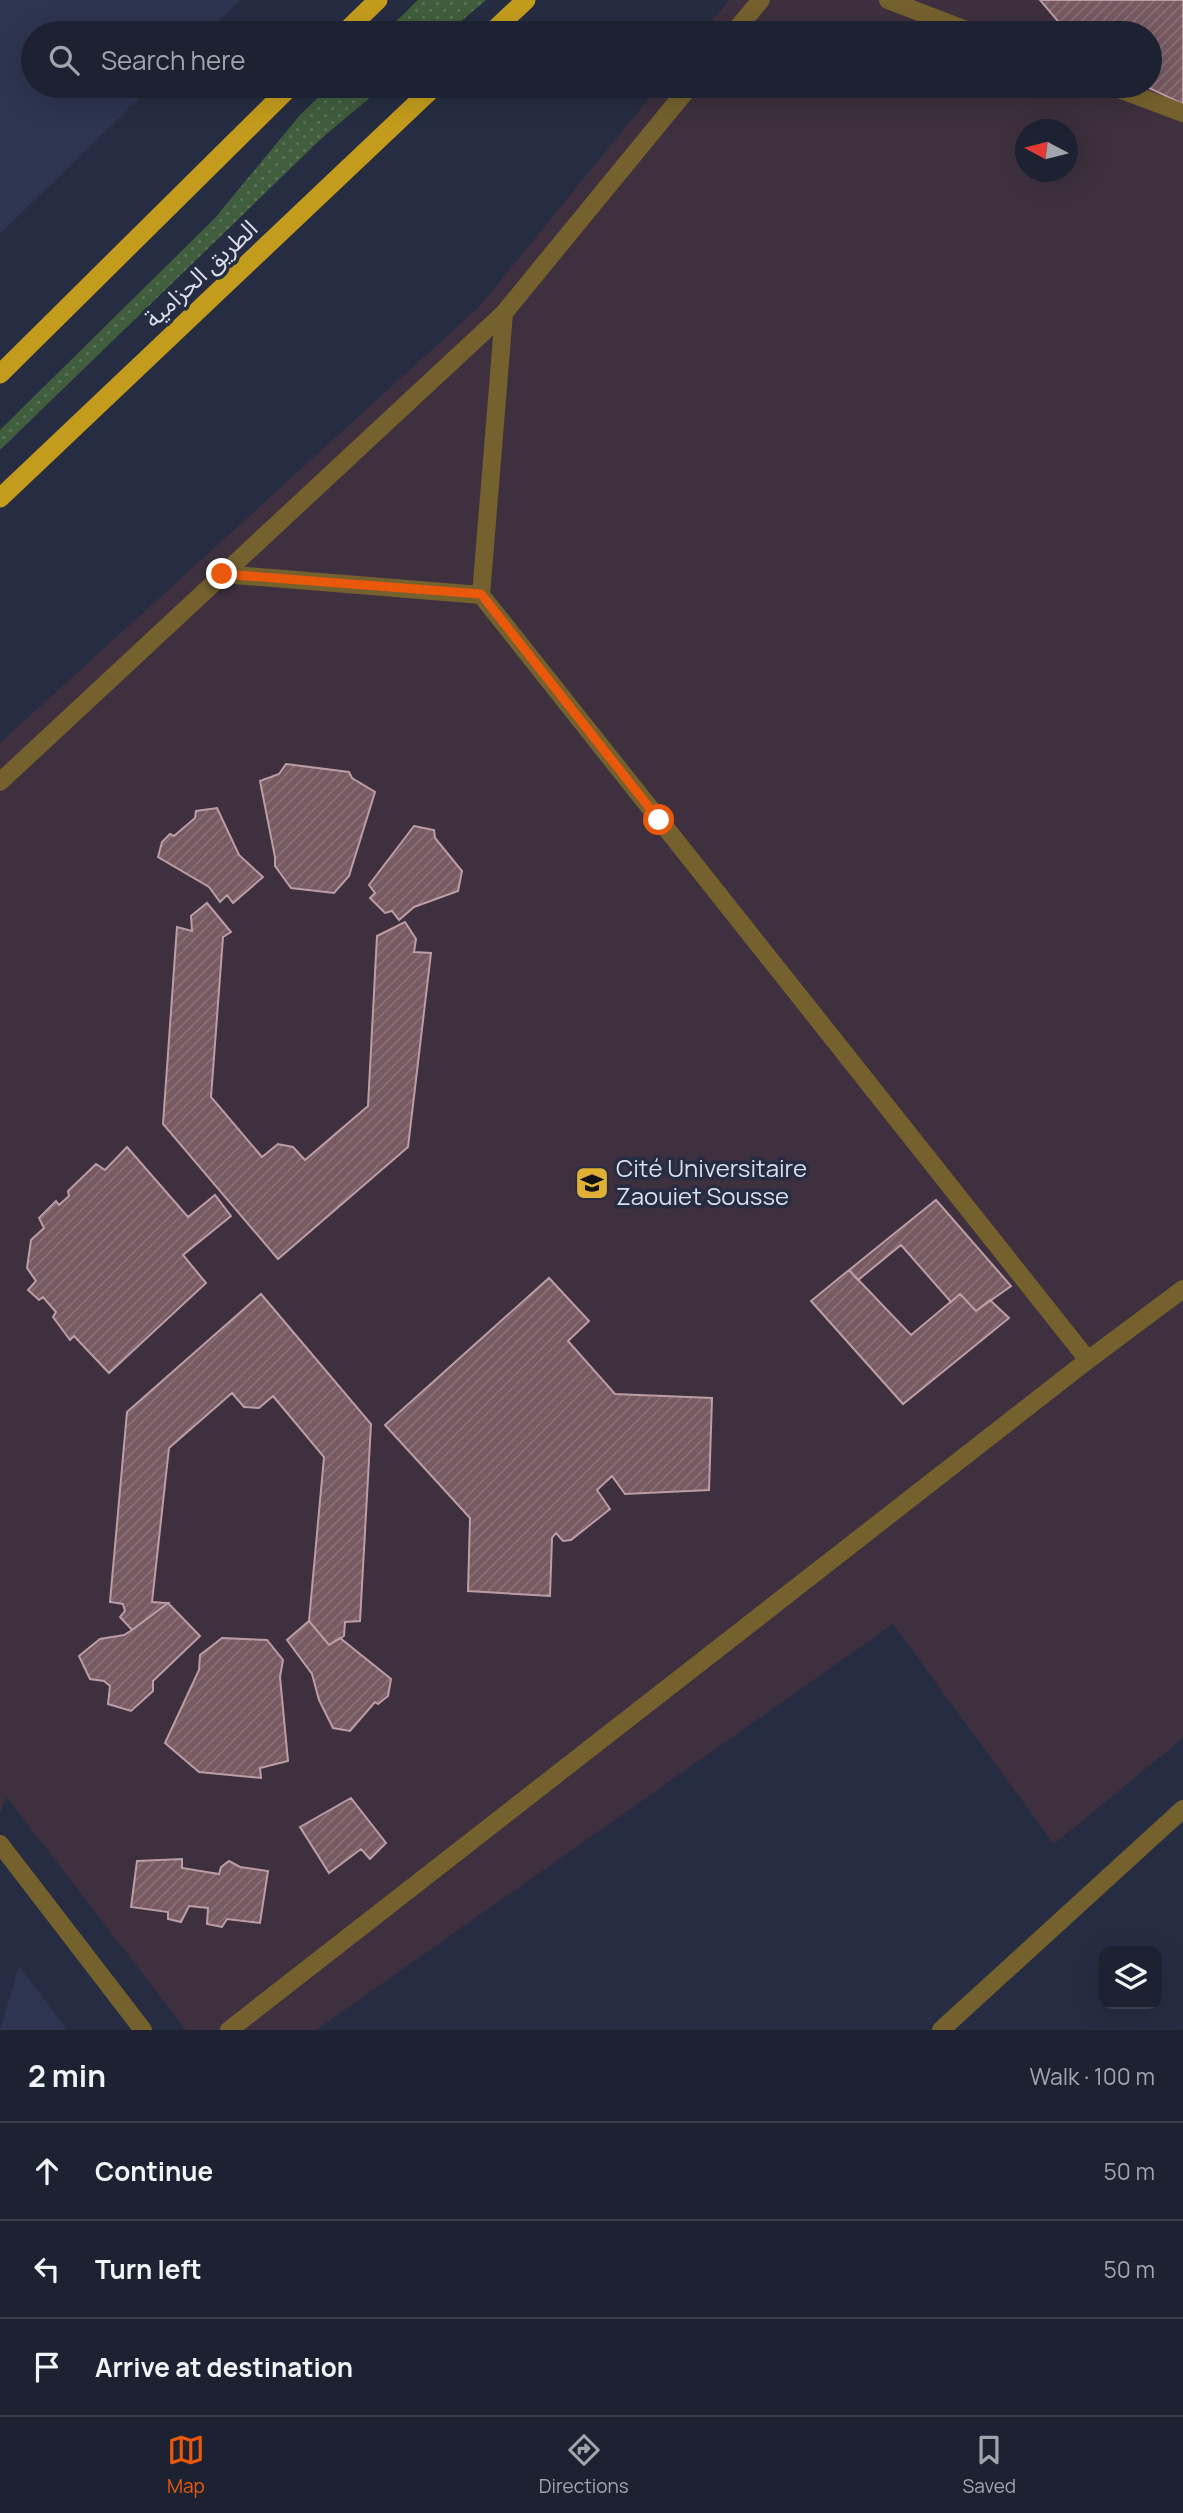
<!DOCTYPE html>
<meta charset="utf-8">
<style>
body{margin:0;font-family:Manrope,"Noto Sans Arabic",sans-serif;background:#252a3a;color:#f1f3f6}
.controls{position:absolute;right:21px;bottom:21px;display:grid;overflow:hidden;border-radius:14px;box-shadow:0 7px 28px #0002}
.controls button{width:63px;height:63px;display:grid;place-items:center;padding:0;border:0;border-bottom:2px solid #3a3f4d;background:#1c2232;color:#f1f3f6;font:35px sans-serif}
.compass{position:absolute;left:1015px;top:119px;width:63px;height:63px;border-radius:50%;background:#1c2232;box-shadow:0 7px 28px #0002;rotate:277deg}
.stop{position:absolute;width:21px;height:21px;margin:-16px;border:5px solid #ea580c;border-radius:50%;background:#fff}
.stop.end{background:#ea580c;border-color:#fff;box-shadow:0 2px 7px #0008}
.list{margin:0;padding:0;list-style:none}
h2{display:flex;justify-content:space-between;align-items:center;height:91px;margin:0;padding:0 28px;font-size:30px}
h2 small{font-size:23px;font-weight:400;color:#a0a4ac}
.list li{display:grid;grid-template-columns:46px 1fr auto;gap:21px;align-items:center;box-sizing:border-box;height:98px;padding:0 28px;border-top:2px solid #3a3f4d}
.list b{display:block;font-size:26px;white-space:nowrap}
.list em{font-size:23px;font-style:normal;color:#a0a4ac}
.icon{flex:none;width:38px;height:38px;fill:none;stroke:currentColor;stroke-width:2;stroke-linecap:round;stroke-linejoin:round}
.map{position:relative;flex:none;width:1183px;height:2030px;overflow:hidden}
.search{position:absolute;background:#1c2232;box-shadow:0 7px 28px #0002;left:21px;right:21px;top:21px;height:77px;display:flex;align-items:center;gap:18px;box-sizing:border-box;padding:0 24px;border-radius:38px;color:#a0a4ac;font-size:26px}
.sheet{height:385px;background:#1c2232}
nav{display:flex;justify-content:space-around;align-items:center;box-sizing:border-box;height:98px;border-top:2px solid #3a3f4d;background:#1c2232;font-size:19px;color:#a0a4ac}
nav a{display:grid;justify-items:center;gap:4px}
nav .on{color:#ea580c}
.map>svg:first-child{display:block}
.built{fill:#2d3550}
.education{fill:#3e303e;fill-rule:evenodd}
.grass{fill:url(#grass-dots)}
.building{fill:url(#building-hatch);stroke:#bc9da6;stroke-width:2}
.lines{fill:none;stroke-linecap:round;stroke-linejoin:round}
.minor{stroke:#74612e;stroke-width:18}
.trunk{stroke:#c49c1d;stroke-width:19}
.route{stroke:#ea580c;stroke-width:9}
.labels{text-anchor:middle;stroke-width:7;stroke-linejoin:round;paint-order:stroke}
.street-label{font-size:24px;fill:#d9dfed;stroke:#262d42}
.poi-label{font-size:24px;fill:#d9dfed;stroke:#262d42;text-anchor:start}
</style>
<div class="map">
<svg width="1183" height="2030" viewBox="0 0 1183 2030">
<defs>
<pattern id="grass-dots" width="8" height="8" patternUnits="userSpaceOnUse" patternTransform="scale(1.75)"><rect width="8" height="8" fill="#405d3d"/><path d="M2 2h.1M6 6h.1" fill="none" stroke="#5b7459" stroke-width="1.8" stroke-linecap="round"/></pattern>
<pattern id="building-hatch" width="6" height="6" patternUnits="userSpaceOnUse" patternTransform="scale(1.75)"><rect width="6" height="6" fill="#765961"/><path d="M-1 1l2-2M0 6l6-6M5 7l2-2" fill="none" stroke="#897078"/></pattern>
</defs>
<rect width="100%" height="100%" fill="#262d42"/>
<path class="built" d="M0,0H240L206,33H33V86H152L0,234Z
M19,1966L67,2030H0Z"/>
<path class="education" d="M729,0H1183V1738L1054,1844L893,1624L316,2030H186L6,1796L0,1814V743L480,306L659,86H1150V33H702ZM1026,130H1068V172H1026Z"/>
<path class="grass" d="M418,0H486L447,33H384Z
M330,86H384L323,137L0,450V430L215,218L300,115Z"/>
<path class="building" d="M1040,0H1183V104L1145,86H1150V33H1068Z
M286,764L349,772L352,778L375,792L349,876L334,893L291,888L275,866V857L260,781L279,774Z
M217,808L239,855L263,877L233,903L227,895L220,902L209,887L158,857L162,842L170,834L174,836L195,818L196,811Z
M414,826L434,830L435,838L462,871L458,891L414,907L399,920L392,911L385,913L370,898L375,893L369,885Z
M207,903L231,932L223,937L211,1097L262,1157L278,1144L293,1147L305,1160L368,1106L377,936L405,922L416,939L414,952L431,953L408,1147L278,1259L163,1124L177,927L192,931L191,916Z
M127,1147L188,1217L215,1195L231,1216L183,1255L206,1283L109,1373L74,1336L70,1340L53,1317L56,1312L43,1297L39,1300L28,1290L36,1281L27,1268L31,1240L44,1228L39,1218L56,1201L59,1205L69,1196L68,1191L96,1164L105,1170Z
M936,1200L1011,1286L976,1311L960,1294L951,1302L901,1245L858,1280L849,1270Z
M849,1270L911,1335L960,1294L976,1311L990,1300L1009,1318L903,1404L811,1301Z
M549,1278L589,1321L568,1341L615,1394L712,1398L709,1490L625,1494L612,1476L597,1490L610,1509L571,1540L563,1541L556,1533L552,1538L550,1596L468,1591L470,1518L385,1425Z
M261,1294L371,1424L360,1621L345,1622L344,1636L329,1645L309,1621L324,1457L273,1396L259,1408L244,1407L232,1393L169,1448L152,1602L168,1603L132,1630L120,1617L125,1611L123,1604L110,1602L127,1412Z
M168,1603L200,1636L153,1681V1691L131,1711L108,1704L110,1686L104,1681L90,1679L79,1656L100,1639L124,1635L132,1630Z
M309,1621L329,1645L340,1638L391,1679L388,1696L378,1704L375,1702L350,1731L333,1728L319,1700L312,1674L287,1640Z
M222,1638L267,1640L283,1660L280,1677L288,1761L260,1768L261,1778L199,1772L165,1743L199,1670L200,1655Z
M351,1798L386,1843L370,1859L361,1849L329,1873L300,1827Z
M182,1859V1868L219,1874L221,1867L229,1861L240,1867L268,1871L260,1923L227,1919L222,1927L207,1924L208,1908L189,1906L181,1922L168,1919V1912L131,1907L137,1861Z"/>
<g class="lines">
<path class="minor" d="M888,0L974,33
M733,33L761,0
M1111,86L1183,113
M222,574L481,595
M0,782L504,313L690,86
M1088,1360L1183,1289
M0,1844L143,2030
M229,2030L1088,1360L481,595L504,313
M941,2030L1183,1809"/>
<path class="trunk" d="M344,33L378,0
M491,33L526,0
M0,374L291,86
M0,498L435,86"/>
</g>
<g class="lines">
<path class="route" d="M222,574L481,594L659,820"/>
</g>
<defs>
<g id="university-square" transform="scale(1.75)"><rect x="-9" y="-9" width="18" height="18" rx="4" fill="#e0b034" stroke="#262d42"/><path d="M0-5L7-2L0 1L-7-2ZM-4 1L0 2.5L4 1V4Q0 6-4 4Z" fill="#111"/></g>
</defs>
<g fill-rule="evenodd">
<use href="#university-square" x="592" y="1183"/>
</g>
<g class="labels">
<g class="street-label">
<text transform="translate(201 274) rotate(-43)" y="8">الطريق الحزامية</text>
</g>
<g class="poi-label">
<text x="616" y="1177">Cité Universitaire<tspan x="616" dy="28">Zaouiet Sousse</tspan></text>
</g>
</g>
</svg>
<div class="controls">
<button><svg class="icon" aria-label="layers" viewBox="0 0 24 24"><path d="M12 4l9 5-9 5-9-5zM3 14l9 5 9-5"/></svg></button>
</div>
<svg class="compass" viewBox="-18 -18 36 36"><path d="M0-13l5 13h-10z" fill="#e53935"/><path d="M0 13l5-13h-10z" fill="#a0a4ac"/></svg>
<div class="stop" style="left:659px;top:820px"></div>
<div class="stop end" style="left:222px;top:574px"></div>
<div class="search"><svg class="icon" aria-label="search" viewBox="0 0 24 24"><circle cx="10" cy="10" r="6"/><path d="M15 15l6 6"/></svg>Search here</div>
</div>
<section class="sheet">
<h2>2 min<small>Walk · 100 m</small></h2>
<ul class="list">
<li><svg class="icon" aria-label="ahead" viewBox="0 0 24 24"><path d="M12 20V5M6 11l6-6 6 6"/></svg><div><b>Continue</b></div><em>50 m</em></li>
<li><svg class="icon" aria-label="left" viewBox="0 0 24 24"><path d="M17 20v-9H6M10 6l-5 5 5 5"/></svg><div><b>Turn left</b></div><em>50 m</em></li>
<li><svg class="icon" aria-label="arrive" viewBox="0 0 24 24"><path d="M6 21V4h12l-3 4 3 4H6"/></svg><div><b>Arrive at destination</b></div></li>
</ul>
</section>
<nav>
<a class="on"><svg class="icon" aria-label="map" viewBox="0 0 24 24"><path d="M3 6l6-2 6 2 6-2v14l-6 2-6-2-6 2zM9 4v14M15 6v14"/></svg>Map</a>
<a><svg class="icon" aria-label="directions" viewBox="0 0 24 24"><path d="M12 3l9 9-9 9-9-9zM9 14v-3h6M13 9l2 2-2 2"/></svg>Directions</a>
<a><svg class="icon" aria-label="saved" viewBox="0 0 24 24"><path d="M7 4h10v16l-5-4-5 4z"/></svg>Saved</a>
</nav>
